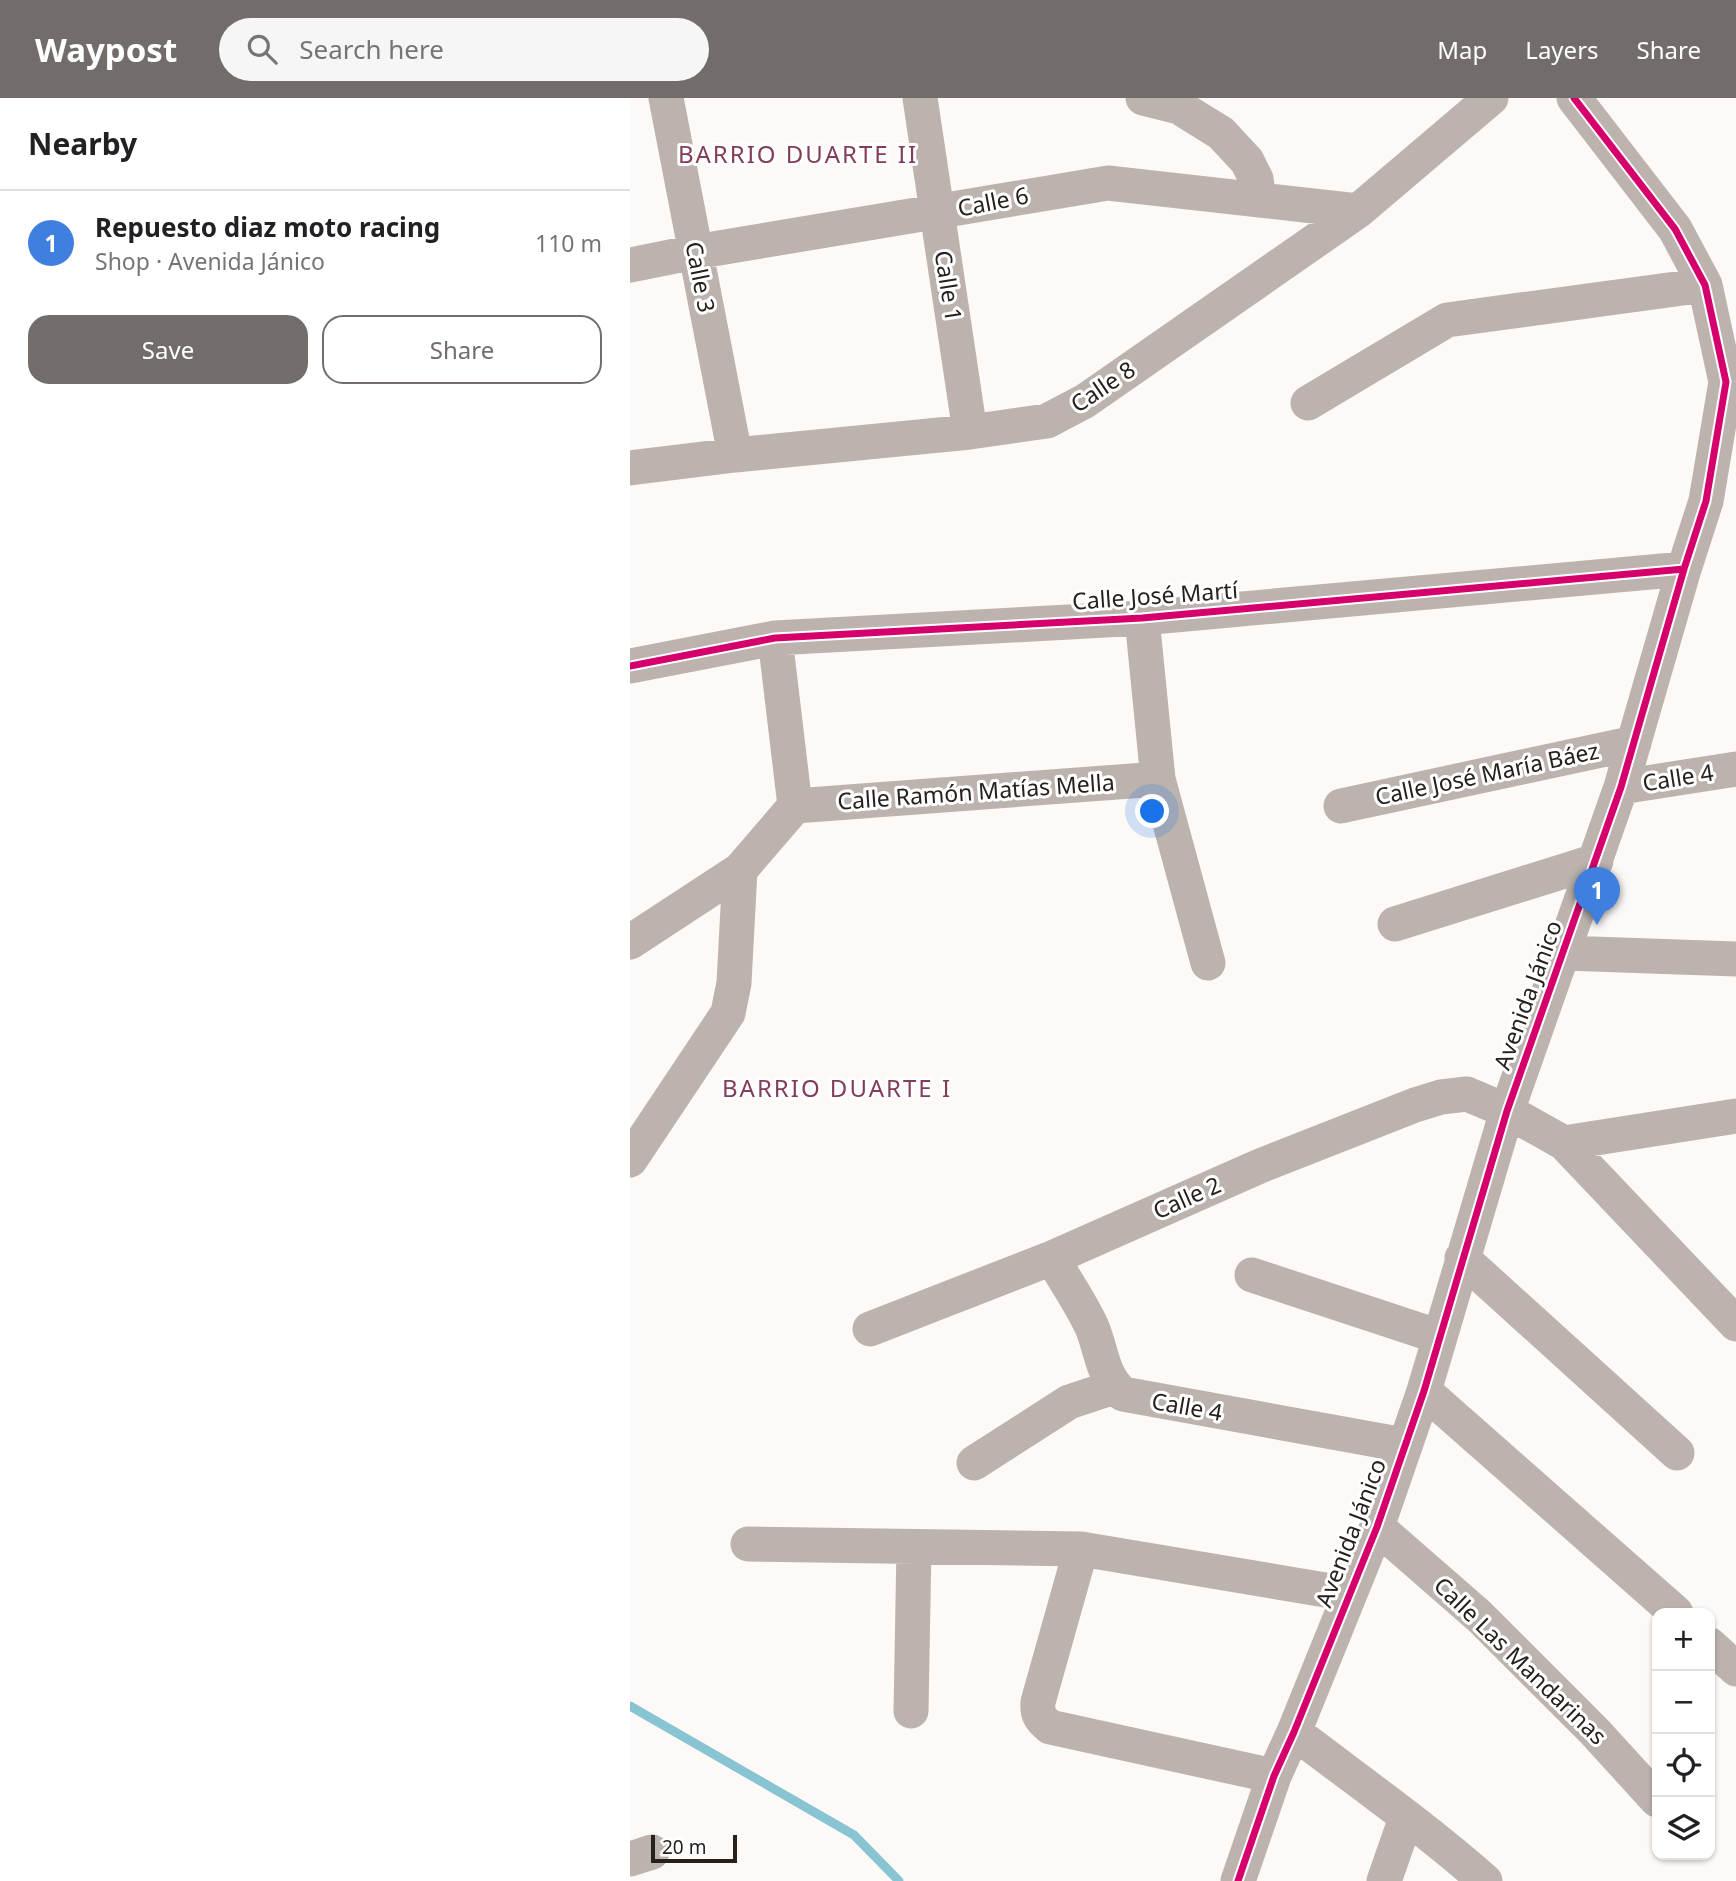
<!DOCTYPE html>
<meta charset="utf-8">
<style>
body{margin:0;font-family:"Noto Sans",sans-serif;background:#f6f6f6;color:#202124}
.controls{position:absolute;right:21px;bottom:21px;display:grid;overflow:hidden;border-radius:14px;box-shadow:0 2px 5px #0004}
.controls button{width:63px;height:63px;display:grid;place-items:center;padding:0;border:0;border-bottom:2px solid #e0e0e0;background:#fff;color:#202124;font:35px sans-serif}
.scale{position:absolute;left:21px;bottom:18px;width:86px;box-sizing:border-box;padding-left:7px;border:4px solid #27211e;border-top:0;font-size:19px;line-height:24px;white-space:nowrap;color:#27211e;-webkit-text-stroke:5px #fff;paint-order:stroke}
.you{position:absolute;left:523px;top:714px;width:24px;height:24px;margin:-18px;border:5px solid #fff;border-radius:50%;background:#1a73e8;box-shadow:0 0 0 10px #1a73e833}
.badge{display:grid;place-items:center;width:46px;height:46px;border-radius:50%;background:#726d6a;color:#fff;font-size:23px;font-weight:700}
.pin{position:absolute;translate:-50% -58px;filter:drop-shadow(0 2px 4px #0008)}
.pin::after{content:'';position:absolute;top:37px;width:24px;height:21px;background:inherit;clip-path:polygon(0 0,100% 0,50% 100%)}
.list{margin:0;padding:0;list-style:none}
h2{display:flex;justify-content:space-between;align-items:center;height:91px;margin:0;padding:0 28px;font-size:30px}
h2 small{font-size:23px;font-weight:400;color:#757577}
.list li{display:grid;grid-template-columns:46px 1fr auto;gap:21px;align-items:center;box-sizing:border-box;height:105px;padding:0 28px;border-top:2px solid #e0e0e0}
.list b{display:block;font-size:26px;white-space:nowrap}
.list p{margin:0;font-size:23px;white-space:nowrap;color:#757577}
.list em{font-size:23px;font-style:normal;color:#757577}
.actions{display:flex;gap:14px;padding:21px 28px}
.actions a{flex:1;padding:16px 0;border:2px solid #726d6a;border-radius:21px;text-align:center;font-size:24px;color:#726d6a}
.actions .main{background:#726d6a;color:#fff}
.icon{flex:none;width:38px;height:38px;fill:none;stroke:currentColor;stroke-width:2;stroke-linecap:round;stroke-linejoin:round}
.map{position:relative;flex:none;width:1106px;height:1783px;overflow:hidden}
header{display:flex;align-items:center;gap:42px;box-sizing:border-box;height:98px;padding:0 35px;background:#726d6a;color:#fff}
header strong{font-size:33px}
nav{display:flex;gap:38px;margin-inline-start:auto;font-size:24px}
.search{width:490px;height:63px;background:#f6f6f6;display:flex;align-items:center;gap:18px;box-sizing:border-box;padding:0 24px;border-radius:38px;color:#757577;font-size:26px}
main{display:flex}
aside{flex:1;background:#fff}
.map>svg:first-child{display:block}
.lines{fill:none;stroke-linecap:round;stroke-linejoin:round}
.stream{stroke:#88c4d2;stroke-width:9}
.minor{stroke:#bcb3ae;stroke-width:35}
.cycleway-casing{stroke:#fff;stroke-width:11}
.cycleway{stroke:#d6006c;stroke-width:7}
.labels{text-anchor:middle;stroke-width:6;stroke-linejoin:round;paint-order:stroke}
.street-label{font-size:23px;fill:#27211e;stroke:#fff}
.neighbourhood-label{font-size:24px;letter-spacing:2px;fill:#823d58;stroke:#fff}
</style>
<header>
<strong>Waypost</strong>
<div class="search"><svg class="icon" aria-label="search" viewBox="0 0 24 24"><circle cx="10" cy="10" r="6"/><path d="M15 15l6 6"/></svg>Search here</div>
<nav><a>Map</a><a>Layers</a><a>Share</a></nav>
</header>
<main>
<aside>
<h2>Nearby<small></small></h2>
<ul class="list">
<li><span class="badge" style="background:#3f7fe0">1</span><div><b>Repuesto diaz moto racing</b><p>Shop · Avenida Jánico</p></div><em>110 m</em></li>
</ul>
<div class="actions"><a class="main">Save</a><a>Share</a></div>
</aside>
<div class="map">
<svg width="1106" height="1783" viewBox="0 0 1106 1783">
<rect width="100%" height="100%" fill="#fdf9f7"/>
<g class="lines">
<path class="stream" d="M0,1608L224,1737L269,1783"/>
<path class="minor" d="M36,0L105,357
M290,0L340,334
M513,0L549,9L591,35L617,63L626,81L629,102
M0,167L65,154L478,85L728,113
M678,305L817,222L1075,187
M0,370L105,357L340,334L417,323L455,303L728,113L861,0
M512,520L528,681L578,865
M0,568L145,540L512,520L1054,471
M991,689L1106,671
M165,708L528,681
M711,708L1004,645
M765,826L966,763
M0,844L110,772L165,708L145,540
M934,855L1106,861
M934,1045L1106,1018
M0,1062L98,915L104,885L110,772
M422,1160C435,1182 450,1204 461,1227C472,1251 471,1278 493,1296L774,1347
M832,1160L1047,1355
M622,1177L810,1239
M240,1231L422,1160L630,1068L785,1007L811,999L837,996L877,1013L934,1045L1106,1226
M794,1293L1046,1515
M344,1365L439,1304L484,1289
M747,1429L849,1518L965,1634L1027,1702
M118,1446L451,1451L719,1496
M451,1451L408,1604C407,1616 410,1621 420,1629L644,1678
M1080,1547L1106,1571
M281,1613L284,1449
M664,1634C728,1683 795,1730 855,1783
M0,1761L22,1754
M608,1783L644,1678L664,1634L747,1429L794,1293L877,1013L991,689L1054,471L1076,403L1096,284L1075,187L1045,131L944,0
M754,1783L776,1720"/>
<g class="cycleway-casing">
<path id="cycleway" d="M0,568L145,540L512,520L1054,471
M608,1783L644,1678L664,1634L747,1429L794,1293L877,1013L991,689L1054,471L1076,403L1096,284L1075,187L1045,131L944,0"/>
</g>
<use href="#cycleway" class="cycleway"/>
</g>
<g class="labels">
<g class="street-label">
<text transform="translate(363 104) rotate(-11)" y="8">Calle 6</text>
<text transform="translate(70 179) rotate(79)" y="8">Calle 3</text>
<text transform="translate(318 188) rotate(81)" y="8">Calle 1</text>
<text transform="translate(473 289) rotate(-34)" y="8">Calle 8</text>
<text transform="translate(525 498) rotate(-4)" y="8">Calle José Martí</text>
<text transform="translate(857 676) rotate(-12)" y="8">Calle José María Báez</text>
<text transform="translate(1048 680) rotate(-9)" y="8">Calle 4</text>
<text transform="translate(346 694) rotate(-4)" y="8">Calle Ramón Matías Mella</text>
<text transform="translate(898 897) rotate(-70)" y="8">Avenida Jánico</text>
<text transform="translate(557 1100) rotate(-24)" y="8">Calle 2</text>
<text transform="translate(557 1309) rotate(10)" y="8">Calle 4</text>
<text transform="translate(721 1435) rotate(-69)" y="8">Avenida Jánico</text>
<text transform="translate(890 1563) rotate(44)" y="8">Calle Las Mandarinas</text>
</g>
<g class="neighbourhood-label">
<text x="168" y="65">BARRIO DUARTE II</text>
<text x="207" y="999">BARRIO DUARTE I</text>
</g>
</g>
</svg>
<div class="controls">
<button>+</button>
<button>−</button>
<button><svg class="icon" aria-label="locate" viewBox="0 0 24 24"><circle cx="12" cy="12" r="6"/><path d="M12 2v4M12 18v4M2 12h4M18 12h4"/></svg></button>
<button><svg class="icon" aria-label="layers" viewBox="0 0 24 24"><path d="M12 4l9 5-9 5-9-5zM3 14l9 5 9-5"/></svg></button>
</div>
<div class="scale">20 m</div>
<div class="you"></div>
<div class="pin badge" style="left:967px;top:827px;background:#3f7fe0">1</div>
</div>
</main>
